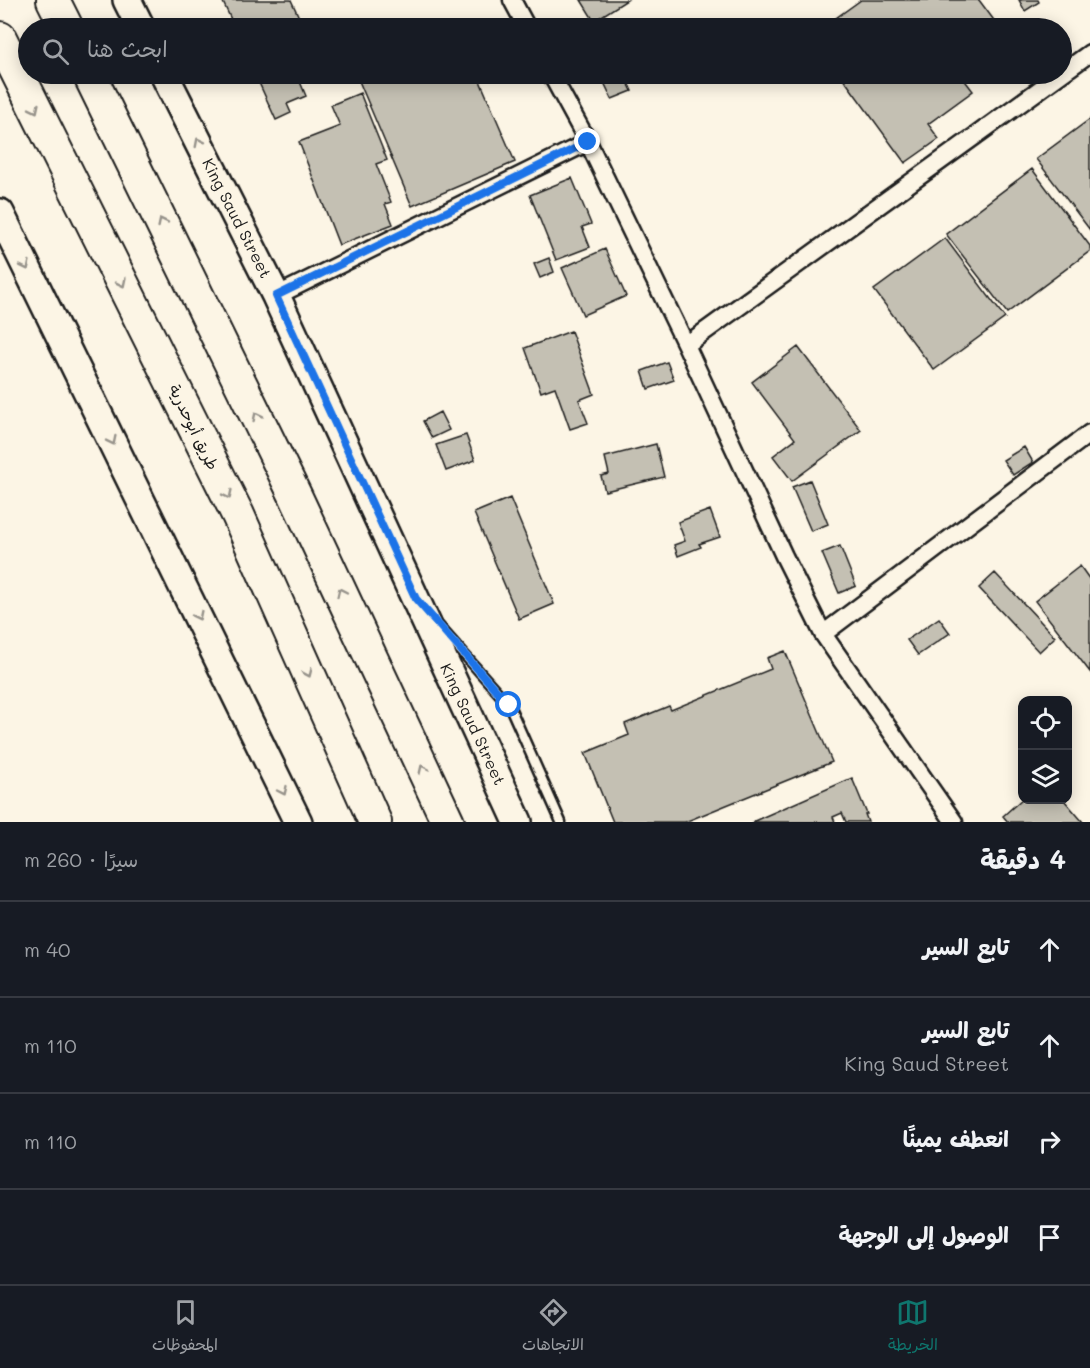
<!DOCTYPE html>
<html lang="ar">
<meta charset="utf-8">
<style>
body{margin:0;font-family:Mali,"Playpen Sans Arabic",sans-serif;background:#242831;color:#f1f3f6;direction:rtl}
.controls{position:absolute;right:18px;bottom:18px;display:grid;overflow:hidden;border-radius:12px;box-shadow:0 3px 15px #0003}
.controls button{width:54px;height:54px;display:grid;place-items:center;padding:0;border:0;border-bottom:2px solid #363941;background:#171b24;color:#f1f3f6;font:30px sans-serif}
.stop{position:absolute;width:18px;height:18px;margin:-14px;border:4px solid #1a73e8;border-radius:50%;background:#fff}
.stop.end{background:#1a73e8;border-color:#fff;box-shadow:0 2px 6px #0008}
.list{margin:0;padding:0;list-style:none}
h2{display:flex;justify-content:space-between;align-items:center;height:78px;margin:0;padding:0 24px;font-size:26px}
h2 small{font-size:20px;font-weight:400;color:#9ea1a6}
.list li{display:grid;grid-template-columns:39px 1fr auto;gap:18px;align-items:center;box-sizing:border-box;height:96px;padding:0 24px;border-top:2px solid #363941}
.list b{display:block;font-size:22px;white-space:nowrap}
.list p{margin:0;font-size:20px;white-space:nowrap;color:#9ea1a6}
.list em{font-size:20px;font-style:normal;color:#9ea1a6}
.icon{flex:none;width:33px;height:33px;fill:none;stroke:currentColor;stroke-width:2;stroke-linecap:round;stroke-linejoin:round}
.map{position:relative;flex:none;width:1090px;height:822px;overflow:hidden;direction:ltr}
.search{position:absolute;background:#171b24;box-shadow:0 3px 15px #0003;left:18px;right:18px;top:18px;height:66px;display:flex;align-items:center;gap:15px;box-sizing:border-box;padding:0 21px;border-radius:33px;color:#9ea1a6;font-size:22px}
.sheet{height:462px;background:#171b24}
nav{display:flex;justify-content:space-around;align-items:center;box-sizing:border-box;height:84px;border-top:2px solid #363941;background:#171b24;font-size:16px;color:#9ea1a6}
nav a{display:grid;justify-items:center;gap:3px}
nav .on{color:#0f766e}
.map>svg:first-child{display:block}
.building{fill:#c4c0b3;stroke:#1c1c1c;stroke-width:1.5}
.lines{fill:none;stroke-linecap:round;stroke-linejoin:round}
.lane-casing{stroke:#1c1c1c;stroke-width:13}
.street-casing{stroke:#1c1c1c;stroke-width:21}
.primary-casing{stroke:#1c1c1c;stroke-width:32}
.highway-casing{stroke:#1c1c1c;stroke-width:36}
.lane{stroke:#fcf5e5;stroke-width:8}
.street{stroke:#fcf5e5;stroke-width:16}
.primary{stroke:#fcf5e5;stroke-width:27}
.highway{stroke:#fcf5e5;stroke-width:32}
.oneway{stroke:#97938b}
.route{stroke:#1a73e8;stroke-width:8}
.labels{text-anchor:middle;stroke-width:5;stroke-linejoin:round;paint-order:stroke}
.street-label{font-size:16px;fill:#1c1c1c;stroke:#fcf5e5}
</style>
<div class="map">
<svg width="1090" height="822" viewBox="0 0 1090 822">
<rect width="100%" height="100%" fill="#fcf5e5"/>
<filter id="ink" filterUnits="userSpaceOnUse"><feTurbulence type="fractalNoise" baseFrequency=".0167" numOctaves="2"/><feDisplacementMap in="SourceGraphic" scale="12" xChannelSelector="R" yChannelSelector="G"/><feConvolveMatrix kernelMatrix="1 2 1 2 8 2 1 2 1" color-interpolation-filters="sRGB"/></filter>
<g filter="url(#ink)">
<path class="building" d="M222,0H291L304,28H235Z
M581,0H627L594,21Z
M861,0H979L999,27L822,28Z
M1019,0H1038L1039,2L1025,11Z
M255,74H306L298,77L306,96L287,104L291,113L276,120Z
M376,74H477L515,162L412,206L359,81Z
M600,74H624L632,91L612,99Z
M840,74H960L973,91L928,124L939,139L905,163Z
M360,93L387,160L376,164L391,202L385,204L393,224L339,245L299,142L340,126L331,105Z
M1090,119V230L1036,159Z
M1032,169L1090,246V251L1007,313L946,234Z
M572,178L591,224L582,227L590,247L556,260L530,195Z
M945,238L1005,318L934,370L874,290Z
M605,249L626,296L583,315L562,268Z
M549,258L554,272L540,278L534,264Z
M571,331L594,394L579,400L588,423L570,429L555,387L541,392L525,348Z
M798,347L861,430L792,481L773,456L795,439L752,382Z
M667,362L674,380L648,389L642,371Z
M440,412L449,430L432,438L423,421Z
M466,435L475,460L446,471L436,445Z
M656,444L664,477L605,491L601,476L609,474L605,457Z
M1024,447L1033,462L1013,475L1003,460Z
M810,480L828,524L811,531L792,487Z
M510,498L554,604L519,619L474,513Z
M710,510L720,537L699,544L701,547L678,556L674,545L685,541L678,522Z
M840,546L856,586L839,593L822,553Z
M1080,566L1090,580V672L1035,601Z
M995,573L1055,637L1039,652L979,588Z
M939,618L950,633L918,655L907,640Z
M785,651L832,762L685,822H613L585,753L629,735L625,724L669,706L671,710L771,669L767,658Z
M852,778L867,814H865L868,822H846L842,813L833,817L835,822H752Z
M1022,799L1064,800L1083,822H1008L1003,816Z"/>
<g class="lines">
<g class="lane-casing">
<path id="lane" d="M439,626L509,705L561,822"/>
</g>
<g class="street-casing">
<path id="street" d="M512,0L527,28
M551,74L588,142L686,345L784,556L823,634L954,822
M276,296L588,142
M686,345L1090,53
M823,634L1090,433"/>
</g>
<g class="primary-casing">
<path id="primary" d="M127,0L141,28
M164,74L276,296L518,822
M0,213L298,822"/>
</g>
<g class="highway-casing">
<path id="highway" d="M53,0L67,28
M0,38L238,515L375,822
M89,74L295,495L448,822"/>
</g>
<use href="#lane" class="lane"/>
<use href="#street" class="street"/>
<use href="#primary" class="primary"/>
<use href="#highway" class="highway"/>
</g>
<defs><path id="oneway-chevron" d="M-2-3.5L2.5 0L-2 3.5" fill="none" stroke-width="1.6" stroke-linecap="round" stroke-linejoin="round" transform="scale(1.5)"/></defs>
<g class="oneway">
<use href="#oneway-chevron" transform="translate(35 109) rotate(64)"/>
<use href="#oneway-chevron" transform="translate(199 142) rotate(-117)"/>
<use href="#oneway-chevron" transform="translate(162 222) rotate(-116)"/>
<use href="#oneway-chevron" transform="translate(26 266) rotate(64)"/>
<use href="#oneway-chevron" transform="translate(122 283) rotate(64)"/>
<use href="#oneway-chevron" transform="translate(257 416) rotate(-116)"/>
<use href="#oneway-chevron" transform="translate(112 441) rotate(64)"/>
<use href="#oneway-chevron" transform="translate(228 495) rotate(64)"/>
<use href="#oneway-chevron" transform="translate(341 592) rotate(-115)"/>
<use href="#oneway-chevron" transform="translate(198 616) rotate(64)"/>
<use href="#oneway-chevron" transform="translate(308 673) rotate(66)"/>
<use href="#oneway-chevron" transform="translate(423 769) rotate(-115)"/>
<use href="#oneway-chevron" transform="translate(283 791) rotate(65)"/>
</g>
</g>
<g class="lines" filter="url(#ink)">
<path class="route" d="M509,705L416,599L276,296L588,142"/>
</g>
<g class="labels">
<g class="street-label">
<text transform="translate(237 218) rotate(63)" y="6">King Saud Street</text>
<text transform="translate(194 427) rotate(64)" y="6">طريق أبوحدرية</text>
<text transform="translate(473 724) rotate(65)" y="6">King Saud Street</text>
</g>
</g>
</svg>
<div class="controls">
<button><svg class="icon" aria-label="locate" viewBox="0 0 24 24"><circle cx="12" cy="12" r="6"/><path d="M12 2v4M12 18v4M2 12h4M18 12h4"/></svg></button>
<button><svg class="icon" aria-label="layers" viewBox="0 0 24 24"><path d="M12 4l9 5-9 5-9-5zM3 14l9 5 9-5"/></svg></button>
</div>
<div class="stop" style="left:509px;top:705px"></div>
<div class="stop end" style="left:588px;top:142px"></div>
<div class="search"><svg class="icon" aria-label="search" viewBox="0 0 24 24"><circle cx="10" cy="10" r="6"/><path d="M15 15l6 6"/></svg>ابحث هنا</div>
</div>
<section class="sheet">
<h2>4 دقيقة<small>سيرًا · 260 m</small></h2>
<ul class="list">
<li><svg class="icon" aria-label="ahead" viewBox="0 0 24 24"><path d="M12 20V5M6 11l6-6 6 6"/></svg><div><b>تابع السير</b></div><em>40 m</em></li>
<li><svg class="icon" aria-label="ahead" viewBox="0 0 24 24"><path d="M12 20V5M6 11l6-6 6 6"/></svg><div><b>تابع السير</b><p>King Saud Street</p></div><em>110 m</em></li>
<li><svg class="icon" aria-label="right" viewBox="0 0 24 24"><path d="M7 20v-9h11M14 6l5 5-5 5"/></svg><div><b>انعطف يمينًا</b></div><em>110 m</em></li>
<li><svg class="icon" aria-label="arrive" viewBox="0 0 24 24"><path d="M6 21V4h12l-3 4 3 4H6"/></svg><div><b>الوصول إلى الوجهة</b></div></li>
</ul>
</section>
<nav>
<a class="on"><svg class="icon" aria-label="map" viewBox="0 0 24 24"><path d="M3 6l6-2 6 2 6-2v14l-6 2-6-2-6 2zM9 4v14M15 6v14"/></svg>الخريطة</a>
<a><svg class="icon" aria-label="directions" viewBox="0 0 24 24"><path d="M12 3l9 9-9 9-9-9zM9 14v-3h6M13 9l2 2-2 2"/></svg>الاتجاهات</a>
<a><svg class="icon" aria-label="saved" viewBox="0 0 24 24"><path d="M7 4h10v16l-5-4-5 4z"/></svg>المحفوظات</a>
</nav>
